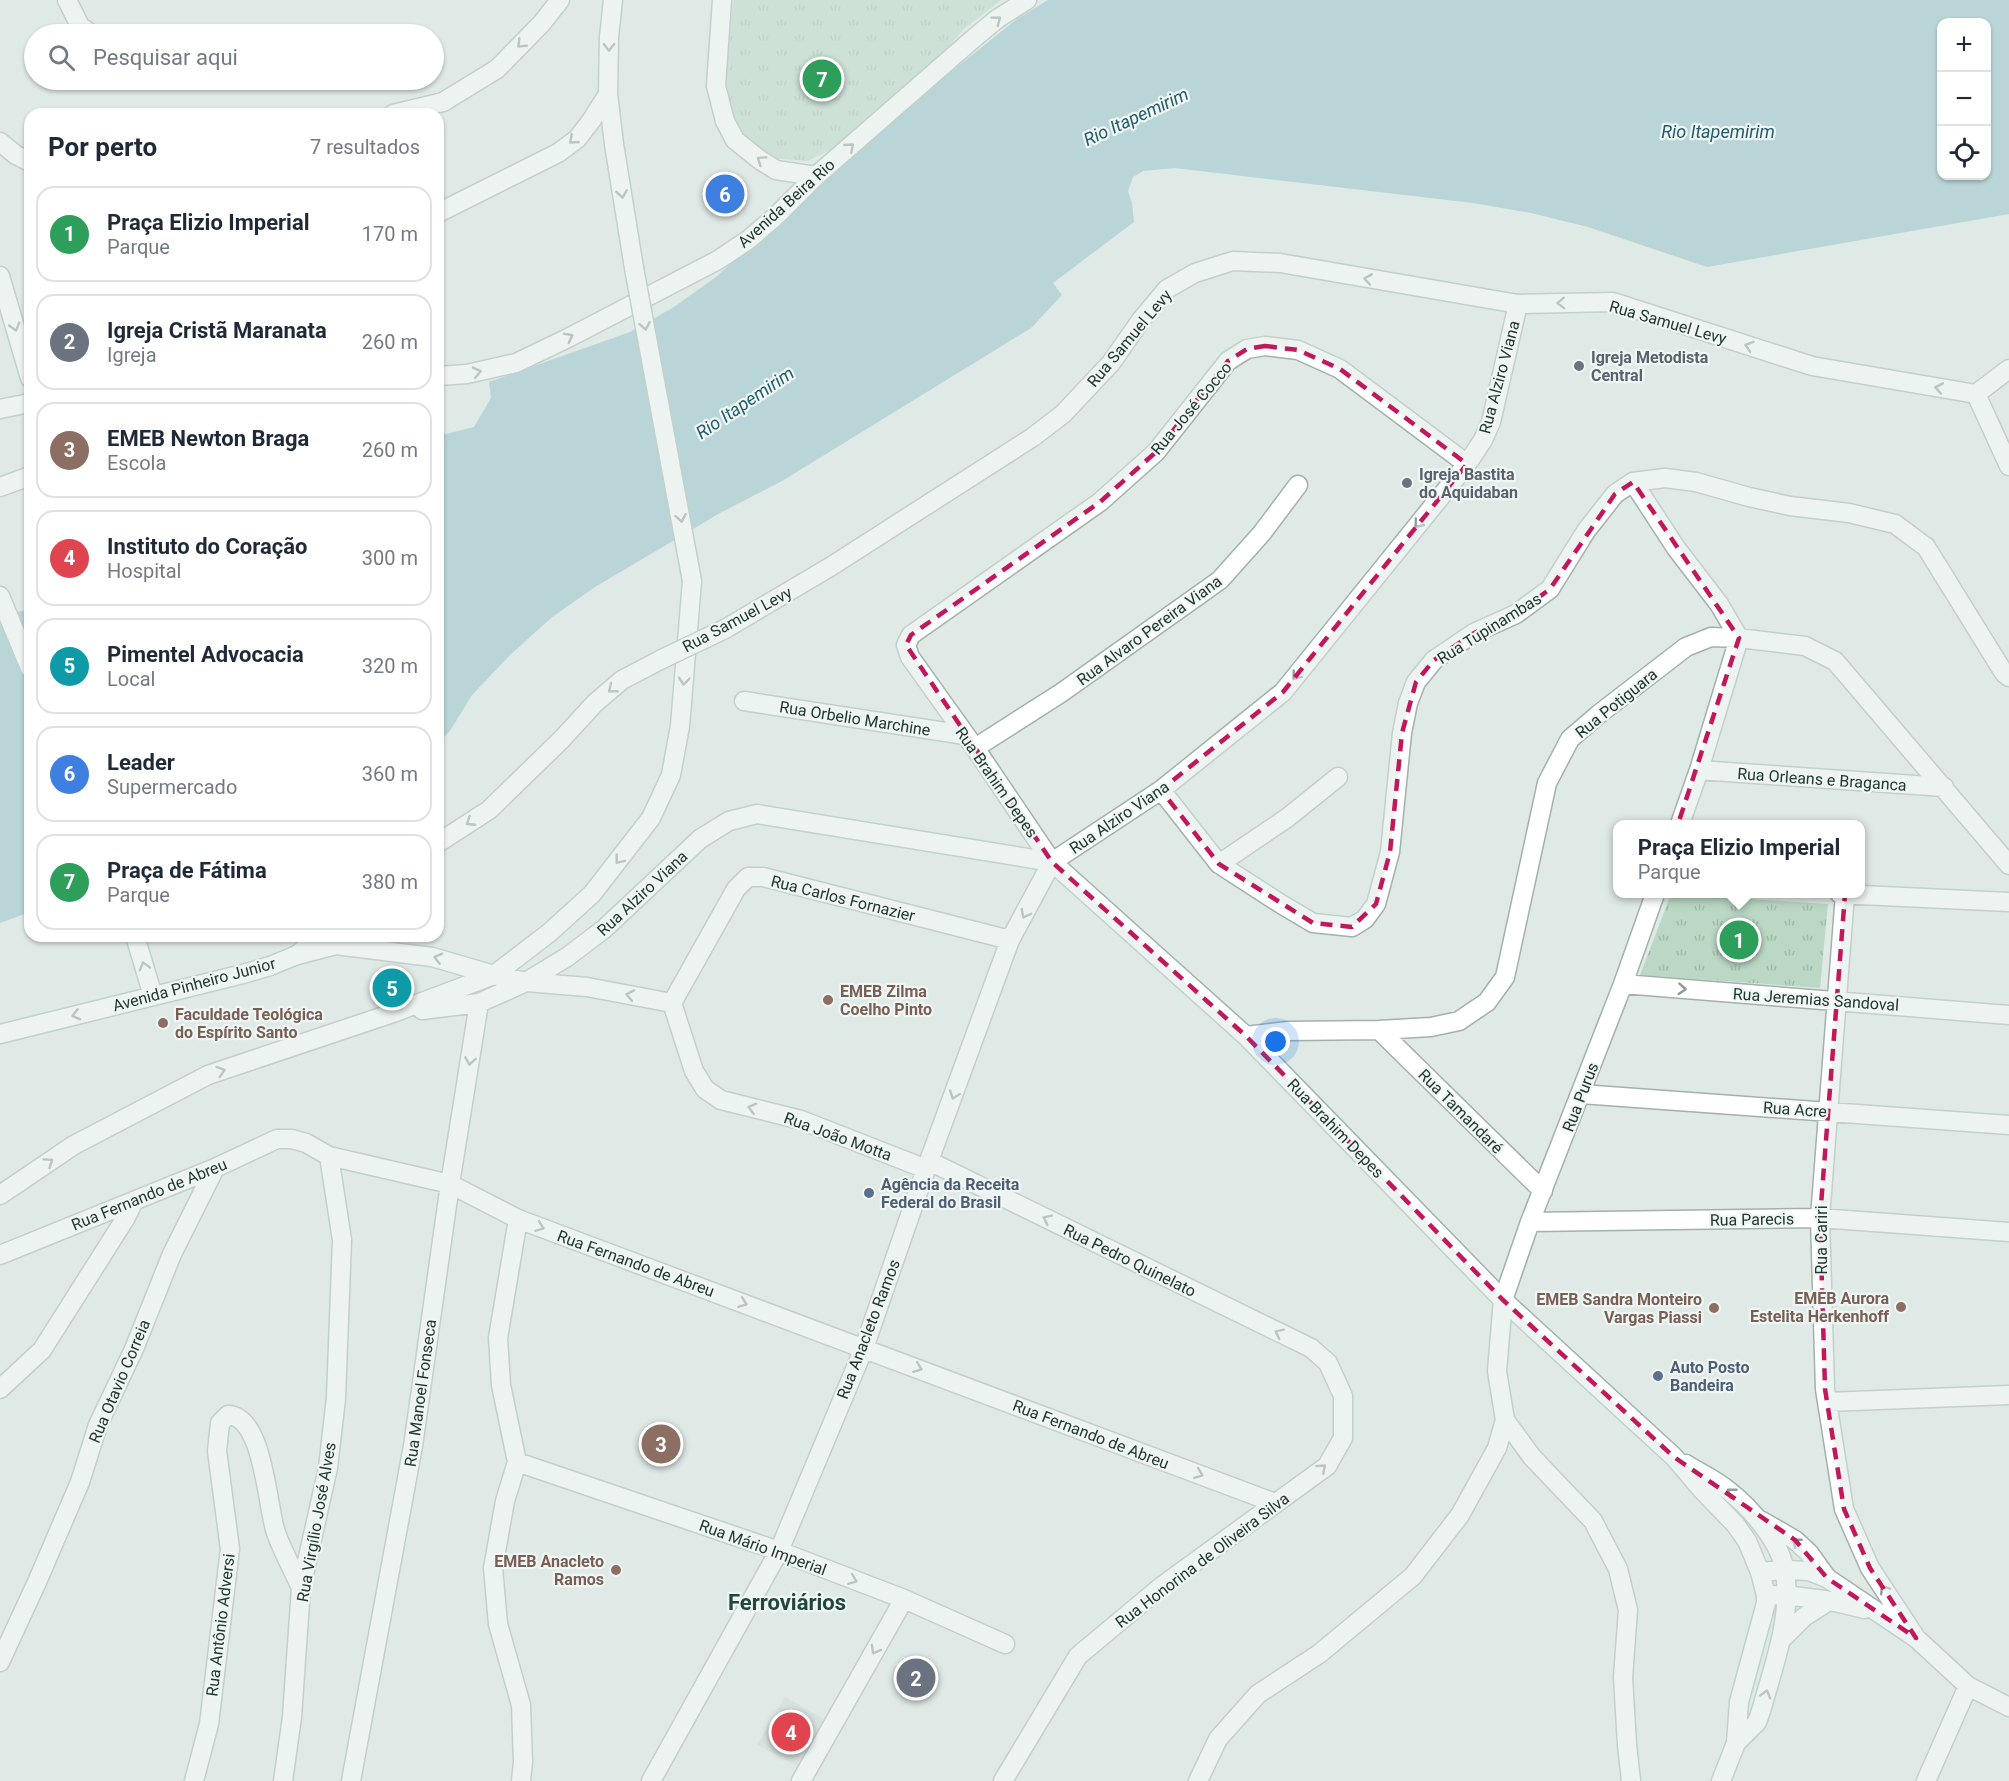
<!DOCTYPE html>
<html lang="pt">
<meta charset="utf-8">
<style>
body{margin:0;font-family:Roboto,sans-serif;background:#f6f6f7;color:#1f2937}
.controls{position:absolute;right:18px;top:18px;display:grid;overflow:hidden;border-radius:12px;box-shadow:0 2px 4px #0004}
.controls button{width:54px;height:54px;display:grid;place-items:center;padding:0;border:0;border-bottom:2px solid #e0e1e3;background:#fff;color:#1f2937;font:30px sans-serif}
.you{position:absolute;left:1276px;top:1042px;width:21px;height:21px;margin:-15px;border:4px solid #fff;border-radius:50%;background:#1a73e8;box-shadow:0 0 0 9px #1a73e833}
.badge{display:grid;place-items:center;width:39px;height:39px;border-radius:50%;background:#d93025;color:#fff;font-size:20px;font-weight:700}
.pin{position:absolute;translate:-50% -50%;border:3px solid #fff;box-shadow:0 2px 6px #0006}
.popup{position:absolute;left:1613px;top:820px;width:252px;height:78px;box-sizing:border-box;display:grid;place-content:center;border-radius:12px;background:#fff;filter:drop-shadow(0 2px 4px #0005);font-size:20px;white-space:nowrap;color:#747a83}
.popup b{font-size:22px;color:#1f2937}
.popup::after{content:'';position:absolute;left:50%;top:100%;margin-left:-12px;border:12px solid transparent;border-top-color:#fff}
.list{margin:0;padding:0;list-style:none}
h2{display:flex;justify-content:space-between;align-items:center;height:78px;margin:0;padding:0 24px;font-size:26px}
h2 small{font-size:20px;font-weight:400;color:#747a83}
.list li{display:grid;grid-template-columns:39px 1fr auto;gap:18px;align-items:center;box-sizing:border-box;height:96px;margin:0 12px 12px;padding:0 12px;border:2px solid #e0e1e3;border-radius:18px}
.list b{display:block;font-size:22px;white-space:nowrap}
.list p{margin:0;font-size:20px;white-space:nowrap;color:#747a83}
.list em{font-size:20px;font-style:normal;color:#747a83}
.icon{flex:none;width:33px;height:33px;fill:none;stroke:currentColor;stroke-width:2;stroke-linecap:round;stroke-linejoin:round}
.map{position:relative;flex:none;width:2009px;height:1781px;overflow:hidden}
.search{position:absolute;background:#fff;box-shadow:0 2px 4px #0004;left:24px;top:24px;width:420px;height:66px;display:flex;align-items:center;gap:15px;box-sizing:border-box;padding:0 21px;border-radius:33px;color:#747a83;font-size:22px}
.panel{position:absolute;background:#fff;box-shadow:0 2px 4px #0004;left:24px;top:108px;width:420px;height:834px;border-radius:18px}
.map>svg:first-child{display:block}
.built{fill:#ced8d4}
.park{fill:url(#park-tufts)}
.water{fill:#8dbcc8;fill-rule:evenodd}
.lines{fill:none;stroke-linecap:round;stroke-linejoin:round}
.minor-casing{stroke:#a3b0ac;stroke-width:21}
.tertiary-casing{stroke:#a3b0ac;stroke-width:21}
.secondary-casing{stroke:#a0b3ad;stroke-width:21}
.minor{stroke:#fff;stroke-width:18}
.tertiary{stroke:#fff;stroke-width:18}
.secondary{stroke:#fff;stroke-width:18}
.tertiary-bridge-casing{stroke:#a3b0ac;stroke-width:21;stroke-linecap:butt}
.secondary-bridge-casing{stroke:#a0b3ad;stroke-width:21;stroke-linecap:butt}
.tertiary-bridge{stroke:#fff;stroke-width:18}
.secondary-bridge{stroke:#fff;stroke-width:18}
.oneway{stroke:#909b98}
.marked{fill:none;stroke:#c2185b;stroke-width:4.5;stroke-dasharray:12 8;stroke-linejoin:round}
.worship-dot{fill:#6b7280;stroke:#eff6f3;stroke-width:2}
.education-dot{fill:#8d6e63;stroke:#eff6f3;stroke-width:2}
.service-dot{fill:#5c6f8a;stroke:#eff6f3;stroke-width:2}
.labels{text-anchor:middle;stroke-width:4.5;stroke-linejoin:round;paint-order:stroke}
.street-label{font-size:16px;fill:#223732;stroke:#eff6f3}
.worship-label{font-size:16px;font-weight:bold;fill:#5b616d;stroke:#eff6f3;text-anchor:start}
.education-label{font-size:16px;font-weight:bold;fill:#785e54;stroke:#eff6f3;text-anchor:end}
.service-label{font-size:16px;font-weight:bold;fill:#4e5e75;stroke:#eff6f3;text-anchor:start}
.water-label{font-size:18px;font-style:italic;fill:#245c6b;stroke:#eff6f3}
.district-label{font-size:22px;font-weight:bold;fill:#21463f;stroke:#eff6f3}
</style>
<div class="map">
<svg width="2009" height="1781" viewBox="0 0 2009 1781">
<defs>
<pattern id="park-tufts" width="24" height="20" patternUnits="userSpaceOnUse" patternTransform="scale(1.5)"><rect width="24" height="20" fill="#bad8c4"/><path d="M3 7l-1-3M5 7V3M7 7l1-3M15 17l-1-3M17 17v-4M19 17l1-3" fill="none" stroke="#a0baa9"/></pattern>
</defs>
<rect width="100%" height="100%" fill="#dfe9e5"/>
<path class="built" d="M785,1697L824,1719L798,1766L757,1745Z"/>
<path class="park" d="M733,0H1001L964,29L926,72L830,150L808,161L770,158L750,142L739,129L731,114L725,85Z
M1671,894L1828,904L1820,988L1640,975Z"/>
<path class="water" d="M1048,0H2009V214L1707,267L1588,227L1531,213L1473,203L1175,168L1143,171L1133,177L1128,191L1132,203L1134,222L1053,283L1062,295L1031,328L782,481L720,513L595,587L551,618L510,655L472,695L450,731L438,743V436L474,427L491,398L489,382L630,332L674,307L716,277L892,119L1017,19ZM1942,22H1986V176H1942Z
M30,609V912L0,923V616Z"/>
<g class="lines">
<g class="minor-casing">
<path id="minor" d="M67,0L80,26L91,34
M722,0L716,86L725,121L735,140L760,160L776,170L816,176
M1976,394L2009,466
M1633,482L1676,548L1719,604L1739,638L1699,770L1680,824
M744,701L965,735
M975,748L1061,693L1220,580L1262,533L1298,485
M1699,770L1944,787
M1161,790L1219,864L1281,904L1313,923L1352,927L1365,919L1376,904L1390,852L1402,733L1408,703L1416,682L1434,660L1474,633L1516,614L1550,589L1586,531L1615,494L1633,482L1665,478L1696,482L1749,497L1790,506L1849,513L1895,524L1926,547L2004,673L2009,677
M1052,862L975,748L910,657L906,645L911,635L1100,502L1156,452L1228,361L1247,349L1265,346L1298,350L1340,369L1467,464
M1219,864L1287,818L1338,777
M1840,894L2009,902
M1845,894L1820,1218L1825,1389L1844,1509L1870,1568L1916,1638
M1623,984L2009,1015
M672,1003L736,889L748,877H763L1010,940
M672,1003L694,1071L705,1089L721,1100L801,1120L926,1169
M422,1010L479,1003L526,982L587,987L672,1003
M1379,1030L1543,1191
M1246,1036L1288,1031L1379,1030L1431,1027L1459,1021L1487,1002L1505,977L1547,783L1570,739L1599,714L1686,647L1711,637L1739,638L1805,646L1835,661L2009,865
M1581,1094L2009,1125
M929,1161L1311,1348L1328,1363L1343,1396V1438L1327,1466L1162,1586L1078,1656L1003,1781
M0,1195L74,1145L208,1075L393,1013L494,975
M518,1219L498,1338L501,1385L517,1462L505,1501L493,1568L498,1624L521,1705L523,1762L521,1781
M1530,1222L1820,1218L2009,1232
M0,1255L215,1168L277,1139H292L306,1143L329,1156L450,1184L518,1219L1275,1503
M0,1389L42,1350L125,1219L134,1201
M1827,1402L2009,1395
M517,1462L779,1551L904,1599L1005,1644
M1760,1572L1785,1570L1809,1571L1827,1578L1916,1638L1968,1686L2009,1707
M1766,1595C1799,1595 1832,1600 1864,1609
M0,1662L37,1582L80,1482L98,1425L134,1349L172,1254L215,1168
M194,1781L209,1724L230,1549L217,1451L220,1423L228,1415C264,1416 267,1507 276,1533C283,1552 293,1570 301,1588
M283,1781L292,1717L301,1588L328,1468L336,1398L342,1240L329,1156
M351,1781L413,1446L450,1184L479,1003
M651,1781L779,1551L864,1348L926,1169L1010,940L1052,862L1161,790L1283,692L1467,464L1483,440L1491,422L1518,304
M801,1781L904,1599
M1198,1781L1218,1739L1258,1694L1319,1654L1413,1576L1460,1515L1497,1448L1505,1420
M1631,1781L1627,1745L1623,1677L1628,1610L1618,1569L1593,1521L1532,1457L1505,1420L1497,1371L1503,1300L1530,1222L1623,984L1655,894
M1926,1781L1968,1686"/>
</g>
<g class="tertiary-casing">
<path id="tertiary" d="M725,629L830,567L1033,437L1063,414L1111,363L1141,320L1167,289L1195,273L1233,261L1280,263L1518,304L1613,302L1812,366L1976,394L2009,369
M438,843L489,810L562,739L595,703L622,680L662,659
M297,955L320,936"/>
</g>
<g class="secondary-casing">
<path id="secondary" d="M613,0L609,37L608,94L614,144L634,268
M393,114L443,102L497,69L542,23L560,0
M0,142L16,155L30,162
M438,213L558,153L577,139L591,121L608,94
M0,276L30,378
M438,376L467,374L516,363L568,338L718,260L748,240L776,216L816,176L973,39L997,19L1027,0
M0,409L30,403
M0,487L30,476
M0,596L30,668
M135,936L153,996
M494,975L549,933L592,894L651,818L671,775L680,726L692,581
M0,1034L243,974L270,966L297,955L336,945L432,957L494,975L526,982L567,957L604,929L700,839L729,821L757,814L1052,862L1246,1036L1503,1300L1674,1457L1702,1490L1735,1524L1747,1541L1760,1572L1766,1595V1603L1739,1702L1736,1743L1721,1781
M1686,1464C1700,1473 1716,1480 1729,1491C1751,1508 1782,1544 1785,1572C1792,1619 1773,1667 1761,1711L1757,1722L1736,1743
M1762,1521L1795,1540L1809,1553L1827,1578
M1781,1640L1804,1617L1829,1601"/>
</g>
<use href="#minor" class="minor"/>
<use href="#tertiary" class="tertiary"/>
<use href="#secondary" class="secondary"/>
<g class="tertiary-bridge-casing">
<path id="tertiary-bridge" d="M662,659L725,629"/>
</g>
<g class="secondary-bridge-casing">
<path id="secondary-bridge" d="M634,268L692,581"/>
</g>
<use href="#tertiary-bridge" class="tertiary-bridge"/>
<use href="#secondary-bridge" class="secondary-bridge"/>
</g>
<defs><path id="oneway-chevron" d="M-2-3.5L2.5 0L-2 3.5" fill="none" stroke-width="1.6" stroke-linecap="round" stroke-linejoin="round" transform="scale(1.5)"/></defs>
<g class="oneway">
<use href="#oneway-chevron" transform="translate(997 20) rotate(-37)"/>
<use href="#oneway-chevron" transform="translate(521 44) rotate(135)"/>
<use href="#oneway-chevron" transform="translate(609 47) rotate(91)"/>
<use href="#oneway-chevron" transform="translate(573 140) rotate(139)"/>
<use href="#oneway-chevron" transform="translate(850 147) rotate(-41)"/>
<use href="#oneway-chevron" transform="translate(761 160) rotate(-145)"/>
<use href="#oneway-chevron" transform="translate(622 194) rotate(81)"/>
<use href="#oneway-chevron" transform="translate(1368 279) rotate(-170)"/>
<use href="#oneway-chevron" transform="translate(1561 303) rotate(178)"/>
<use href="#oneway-chevron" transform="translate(645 326) rotate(80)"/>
<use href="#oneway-chevron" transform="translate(15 327) rotate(74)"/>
<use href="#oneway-chevron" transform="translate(569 337) rotate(-27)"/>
<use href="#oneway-chevron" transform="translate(1749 346) rotate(-162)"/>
<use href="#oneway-chevron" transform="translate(477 372) rotate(-13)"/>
<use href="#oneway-chevron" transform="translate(1939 388) rotate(-170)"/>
<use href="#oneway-chevron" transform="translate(681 518) rotate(80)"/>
<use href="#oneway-chevron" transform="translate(1418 524) rotate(129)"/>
<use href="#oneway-chevron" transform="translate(1296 676) rotate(128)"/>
<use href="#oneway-chevron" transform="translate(684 681) rotate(95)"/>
<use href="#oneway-chevron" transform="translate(612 689) rotate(141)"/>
<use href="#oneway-chevron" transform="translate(470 822) rotate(147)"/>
<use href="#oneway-chevron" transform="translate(619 860) rotate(128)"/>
<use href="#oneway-chevron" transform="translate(1025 914) rotate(118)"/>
<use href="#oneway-chevron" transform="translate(438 958) rotate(-166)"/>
<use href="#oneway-chevron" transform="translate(144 966) rotate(-106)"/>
<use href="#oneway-chevron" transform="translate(1682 989) rotate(4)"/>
<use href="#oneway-chevron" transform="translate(630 995) rotate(-169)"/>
<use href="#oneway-chevron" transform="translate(76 1015) rotate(166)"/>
<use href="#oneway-chevron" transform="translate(470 1061) rotate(99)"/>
<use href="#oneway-chevron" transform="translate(221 1071) rotate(-18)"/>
<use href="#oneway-chevron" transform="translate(954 1095) rotate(110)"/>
<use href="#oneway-chevron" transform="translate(752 1108) rotate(-166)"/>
<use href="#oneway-chevron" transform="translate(49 1162) rotate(-34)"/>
<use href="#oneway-chevron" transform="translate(1047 1219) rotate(-154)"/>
<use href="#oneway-chevron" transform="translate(540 1227) rotate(20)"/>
<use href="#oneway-chevron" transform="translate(743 1303) rotate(20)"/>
<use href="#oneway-chevron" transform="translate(1279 1333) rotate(-154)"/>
<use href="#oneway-chevron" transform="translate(918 1368) rotate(21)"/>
<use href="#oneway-chevron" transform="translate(1322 1468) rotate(-42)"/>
<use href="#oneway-chevron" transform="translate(1199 1474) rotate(21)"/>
<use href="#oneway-chevron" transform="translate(1731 1492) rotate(-142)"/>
<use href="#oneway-chevron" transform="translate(1796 1542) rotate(-142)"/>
<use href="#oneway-chevron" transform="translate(853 1580) rotate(21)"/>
<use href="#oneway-chevron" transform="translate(1884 1589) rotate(-123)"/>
<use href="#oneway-chevron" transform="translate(875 1650) rotate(119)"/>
<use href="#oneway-chevron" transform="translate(1766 1694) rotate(-74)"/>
</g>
<path d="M0 0H2009V1781H0ZM1265,346L1298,350L1340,369L1467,464L1283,692L1161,790L1219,864L1313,923L1352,927L1376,904L1390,852L1402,733L1416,682L1434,660L1474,633L1516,614L1550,589L1615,494L1633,482L1739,638L1659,882L1845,894L1820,1218L1825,1389L1844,1509L1870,1568L1916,1638L1827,1578L1795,1540L1674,1457L1503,1300L1246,1036L1052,862L906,645L911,635L1100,502L1156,452L1228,361L1247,349Z" fill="#dfe9e5" fill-opacity=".55" fill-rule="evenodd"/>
<path class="marked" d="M1265,346L1298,350L1340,369L1467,464L1283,692L1161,790L1219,864L1313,923L1352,927L1376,904L1390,852L1402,733L1416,682L1434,660L1474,633L1516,614L1550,589L1615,494L1633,482L1739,638L1659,882L1845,894L1820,1218L1825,1389L1844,1509L1870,1568L1916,1638L1827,1578L1795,1540L1674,1457L1503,1300L1246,1036L1052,862L906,645L911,635L1100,502L1156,452L1228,361L1247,349Z"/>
<g class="worship-dot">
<circle cx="1579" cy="366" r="6"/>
<circle cx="1407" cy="483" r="6"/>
</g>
<g class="education-dot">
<circle cx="828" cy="1000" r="6"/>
<circle cx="163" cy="1023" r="6"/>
<circle cx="1901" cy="1307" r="6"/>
<circle cx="1714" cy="1308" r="6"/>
<circle cx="616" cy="1570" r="6"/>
</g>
<g class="service-dot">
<circle cx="869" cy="1193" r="6"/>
<circle cx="1658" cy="1376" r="6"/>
</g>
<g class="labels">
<g class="street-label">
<text transform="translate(786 203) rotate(-42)" y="6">Avenida Beira Rio</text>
<text transform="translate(1668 322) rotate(16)" y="6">Rua Samuel Levy</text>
<text transform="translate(1129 338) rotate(-50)" y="6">Rua Samuel Levy</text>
<text transform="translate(1499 377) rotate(-75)" y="6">Rua Alziro Viana</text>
<text transform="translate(1191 408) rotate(-50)" y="6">Rua José Cocco</text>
<text transform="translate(737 619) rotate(-28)" y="6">Rua Samuel Levy</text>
<text transform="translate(1489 628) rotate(-32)" y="6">Rua Tupinambas</text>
<text transform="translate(1149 630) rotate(-36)" y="6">Rua Alvaro Pereira Viana</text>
<text transform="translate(1616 703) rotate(-39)" y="6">Rua Potiguara</text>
<text transform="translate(855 718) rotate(9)" y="6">Rua Orbelio Marchine</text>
<text transform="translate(1822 779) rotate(4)" y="6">Rua Orleans e Braganca</text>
<text transform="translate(997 782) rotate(55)" y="6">Rua Brahim Depes</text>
<text transform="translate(1119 817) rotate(-34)" y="6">Rua Alziro Viana</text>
<text transform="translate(642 893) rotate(-43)" y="6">Rua Alziro Viana</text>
<text transform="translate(843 898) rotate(14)" y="6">Rua Carlos Fornazier</text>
<text transform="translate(194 984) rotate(-15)" y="6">Avenida Pinheiro Junior</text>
<text transform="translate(1816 999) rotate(4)" y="6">Rua Jeremias Sandoval</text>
<text transform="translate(1580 1097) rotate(-69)" y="6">Rua Purus</text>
<text transform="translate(1795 1109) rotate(4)" y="6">Rua Acre</text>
<text transform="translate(1461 1111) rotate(45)" y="6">Rua Tamandaré</text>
<text transform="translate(1336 1128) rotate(46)" y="6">Rua Brahim Depes</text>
<text transform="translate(838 1136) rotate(20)" y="6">Rua João Motta</text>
<text transform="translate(149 1194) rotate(-22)" y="6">Rua Fernando de Abreu</text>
<text transform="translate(1752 1219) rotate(-1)" y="6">Rua Parecis</text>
<text transform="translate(1821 1240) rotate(-90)" y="6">Rua Cariri</text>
<text transform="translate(1130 1260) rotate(26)" y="6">Rua Pedro Quinelato</text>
<text transform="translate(636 1263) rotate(20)" y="6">Rua Fernando de Abreu</text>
<text transform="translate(868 1329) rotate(-69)" y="6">Rua Anacleto Ramos</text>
<text transform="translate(119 1381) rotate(-67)" y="6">Rua Otavio Correia</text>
<text transform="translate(420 1393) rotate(-82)" y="6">Rua Manoel Fonseca</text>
<text transform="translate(1091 1434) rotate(21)" y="6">Rua Fernando de Abreu</text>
<text transform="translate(316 1522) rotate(-80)" y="6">Rua Virgílio José Alves</text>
<text transform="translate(763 1547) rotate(20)" y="6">Rua Mário Imperial</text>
<text transform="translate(1202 1560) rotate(-37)" y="6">Rua Honorina de Oliveira Silva</text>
<text transform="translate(220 1625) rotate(-83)" y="6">Rua Antônio Adversi</text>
</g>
<g class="worship-label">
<text x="1591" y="363">Igreja Metodista<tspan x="1591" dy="18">Central</tspan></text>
<text x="1419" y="480">Igreja Bastita<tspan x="1419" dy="18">do Aquidaban</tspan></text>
</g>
<g class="education-label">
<text x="840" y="997" text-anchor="start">EMEB Zilma<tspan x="840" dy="18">Coelho Pinto</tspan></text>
<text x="175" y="1020" text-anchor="start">Faculdade Teológica<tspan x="175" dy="18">do Espírito Santo</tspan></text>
<text x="1889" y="1304">EMEB Aurora<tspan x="1889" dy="18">Estelita Herkenhoff</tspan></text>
<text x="1702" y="1305">EMEB Sandra Monteiro<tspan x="1702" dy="18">Vargas Piassi</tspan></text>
<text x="604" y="1567">EMEB Anacleto<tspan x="604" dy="18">Ramos</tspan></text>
</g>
<g class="service-label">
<text x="881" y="1190">Agência da Receita<tspan x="881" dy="18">Federal do Brasil</tspan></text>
<text x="1670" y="1373">Auto Posto<tspan x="1670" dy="18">Bandeira</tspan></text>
</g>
<g class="water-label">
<text transform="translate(1136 117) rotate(-25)" y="6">Rio Itapemirim</text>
<text x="1718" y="138">Rio Itapemirim</text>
<text transform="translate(745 403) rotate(-34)" y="6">Rio Itapemirim</text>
</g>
<g class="district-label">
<text x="787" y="1610">Ferroviários</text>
</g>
</g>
</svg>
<div class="controls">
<button>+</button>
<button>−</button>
<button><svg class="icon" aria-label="locate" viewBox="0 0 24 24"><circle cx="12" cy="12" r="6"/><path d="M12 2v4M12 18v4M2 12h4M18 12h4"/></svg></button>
</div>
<div class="you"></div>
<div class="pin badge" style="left:1739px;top:940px;background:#2e9e5b">1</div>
<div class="popup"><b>Praça Elizio Imperial</b>Parque</div>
<div class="pin badge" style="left:916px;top:1678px;background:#6b7280">2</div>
<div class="pin badge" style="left:661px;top:1444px;background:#8d6e63">3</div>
<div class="pin badge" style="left:791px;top:1732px;background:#e0444e">4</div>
<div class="pin badge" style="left:392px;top:988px;background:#0f9aa8">5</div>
<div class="pin badge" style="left:725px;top:194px;background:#3f7fe0">6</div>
<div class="pin badge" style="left:822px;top:79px;background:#2e9e5b">7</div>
<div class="search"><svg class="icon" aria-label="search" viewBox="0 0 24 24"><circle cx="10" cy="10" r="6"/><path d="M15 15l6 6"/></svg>Pesquisar aqui</div>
<section class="panel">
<h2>Por perto<small>7 resultados</small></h2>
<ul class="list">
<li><span class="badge" style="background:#2e9e5b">1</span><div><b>Praça Elizio Imperial</b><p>Parque</p></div><em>170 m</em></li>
<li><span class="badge" style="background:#6b7280">2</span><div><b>Igreja Cristã Maranata</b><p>Igreja</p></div><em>260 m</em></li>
<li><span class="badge" style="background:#8d6e63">3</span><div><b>EMEB Newton Braga</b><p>Escola</p></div><em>260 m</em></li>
<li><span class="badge" style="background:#e0444e">4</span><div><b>Instituto do Coração</b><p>Hospital</p></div><em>300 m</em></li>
<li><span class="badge" style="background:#0f9aa8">5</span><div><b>Pimentel Advocacia</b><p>Local</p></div><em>320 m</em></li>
<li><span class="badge" style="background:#3f7fe0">6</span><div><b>Leader</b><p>Supermercado</p></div><em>360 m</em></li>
<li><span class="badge" style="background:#2e9e5b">7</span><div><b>Praça de Fátima</b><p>Parque</p></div><em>380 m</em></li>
</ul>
</section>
</div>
